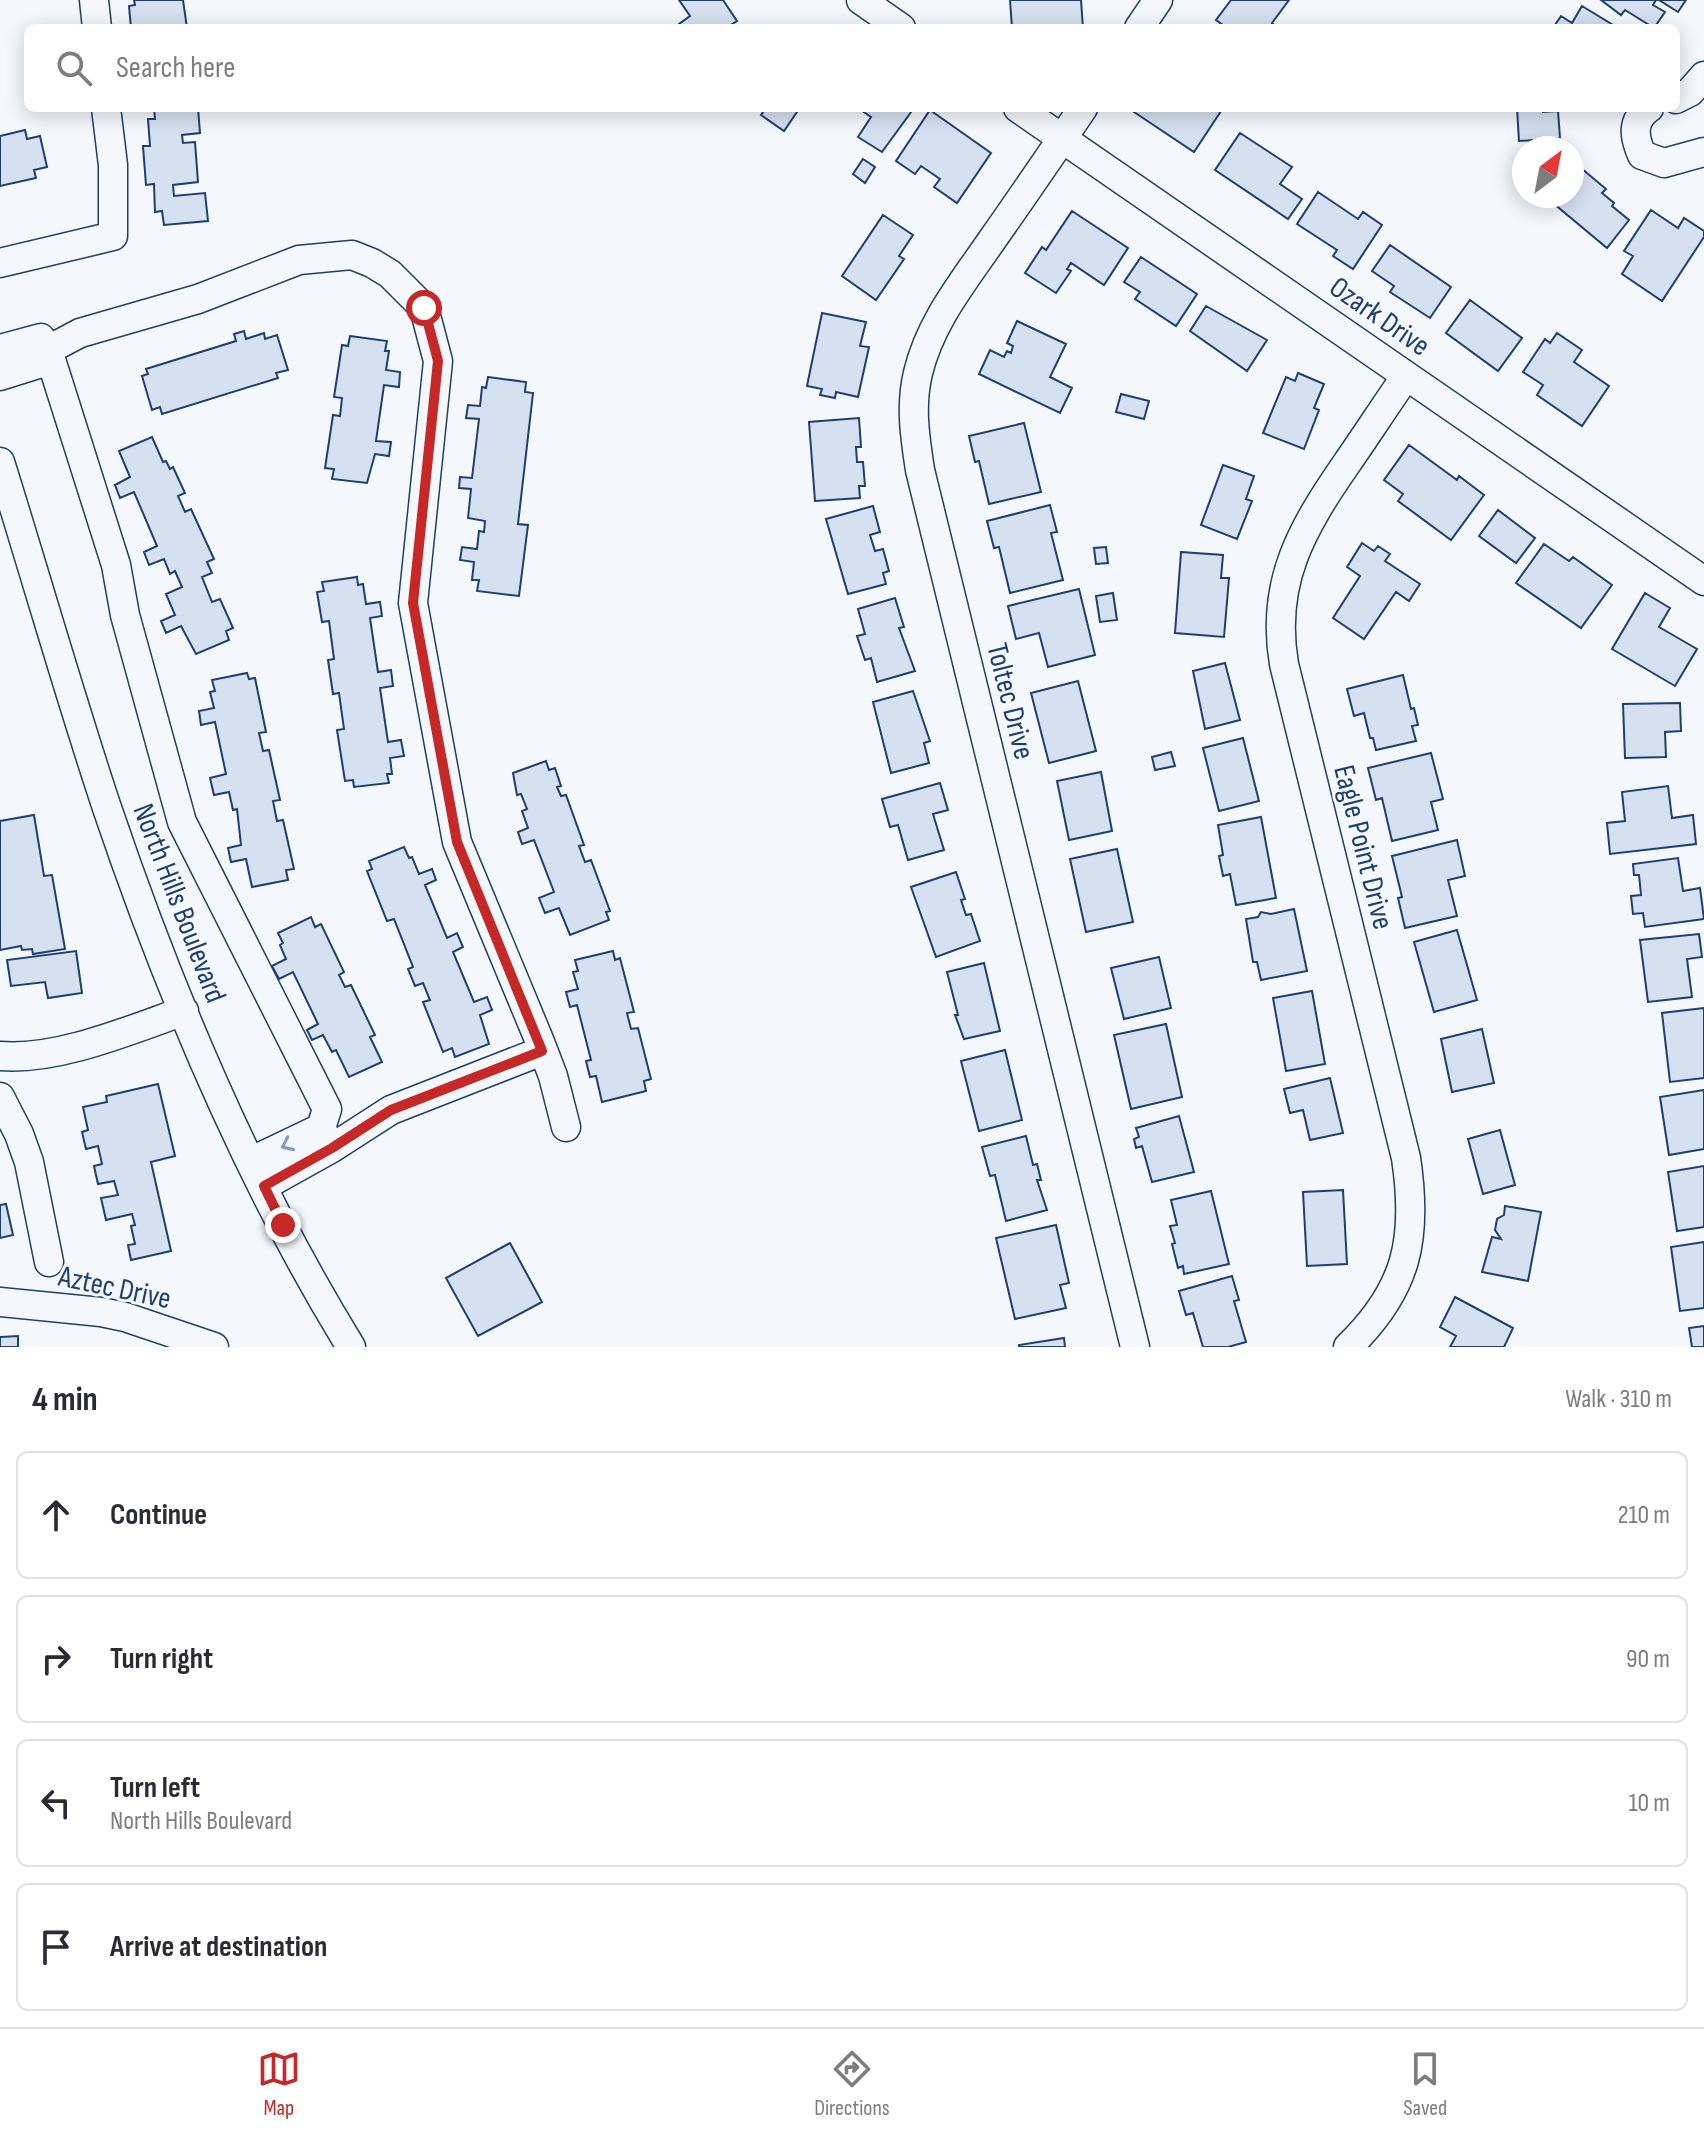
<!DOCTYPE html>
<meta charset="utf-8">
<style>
body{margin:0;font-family:"Sofia Sans Condensed",sans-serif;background:#f2f2f3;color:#2b2b33}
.compass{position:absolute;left:1512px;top:136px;width:72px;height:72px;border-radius:50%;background:#fff;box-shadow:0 4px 20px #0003;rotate:32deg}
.stop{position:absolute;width:24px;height:24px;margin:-18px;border:6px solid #c62828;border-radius:50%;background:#fff}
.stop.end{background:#c62828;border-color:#fff;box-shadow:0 2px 8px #0008}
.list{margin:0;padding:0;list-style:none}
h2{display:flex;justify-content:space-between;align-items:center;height:104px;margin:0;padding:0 32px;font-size:34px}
h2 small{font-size:26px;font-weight:400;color:#7c7c81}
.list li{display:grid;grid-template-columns:52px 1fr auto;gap:24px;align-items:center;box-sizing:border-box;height:128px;margin:0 16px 16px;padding:0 16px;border:2px solid #e1e1e2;border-radius:12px}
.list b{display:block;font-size:30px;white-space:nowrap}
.list p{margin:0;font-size:26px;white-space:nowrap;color:#7c7c81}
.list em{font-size:26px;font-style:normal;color:#7c7c81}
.icon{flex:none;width:44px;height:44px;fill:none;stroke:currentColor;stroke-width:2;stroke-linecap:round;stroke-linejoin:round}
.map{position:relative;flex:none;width:1704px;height:1347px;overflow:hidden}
.search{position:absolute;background:#fff;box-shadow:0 4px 20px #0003;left:24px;right:24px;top:24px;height:88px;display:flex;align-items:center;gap:20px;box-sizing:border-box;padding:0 28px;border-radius:12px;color:#7c7c81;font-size:30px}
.sheet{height:680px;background:#fff}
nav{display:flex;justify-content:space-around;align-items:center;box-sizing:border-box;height:112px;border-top:2px solid #e1e1e2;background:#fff;font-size:22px;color:#7c7c81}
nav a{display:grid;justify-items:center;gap:4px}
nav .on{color:#c62828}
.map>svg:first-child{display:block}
.building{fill:#d5e0f0;stroke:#1d3f73;stroke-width:2}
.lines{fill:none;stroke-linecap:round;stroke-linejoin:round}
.minor-casing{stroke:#1d3f73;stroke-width:31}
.minor{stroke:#f4f7fb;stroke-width:28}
.oneway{stroke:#889bb7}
.route{stroke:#c62828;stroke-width:10}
.labels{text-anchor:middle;stroke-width:6;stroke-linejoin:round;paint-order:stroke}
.street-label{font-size:30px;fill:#1d3f73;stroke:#f4f7fb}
</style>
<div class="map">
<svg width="1704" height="1347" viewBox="0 0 1704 1347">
<rect width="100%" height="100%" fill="#f4f7fb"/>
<path class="building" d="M134,0H183L187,28H131L129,6L135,5Z
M679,0H723L737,21L726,28H682L679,24L690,16Z
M1010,0H1081L1083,28H1012Z
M1231,0H1289L1272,23L1278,28H1227L1216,20Z
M1601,0H1656L1653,5L1665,12L1654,28L1625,10L1621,15Z
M1659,0H1686L1678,12Z
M1582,6L1618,28H1553L1561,16L1572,23Z
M154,108H198L200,133L182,135L183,143L195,142L198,182L173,185L174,196L205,193L208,221L164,225L162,211L155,212L154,184L146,185L143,146H150L148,119H155Z
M766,108H792L797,112L784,131L761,115Z
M858,108H914L882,152L858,137L871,117Z
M1136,108H1223L1194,152L1134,112Z
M1517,108H1543V112L1558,111L1560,138L1519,141Z
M930,110L991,153L957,203L934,187L940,179L921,166L915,174L896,161Z
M25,130L27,139L40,136L47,167L34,170L36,178L0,186V136Z
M1240,133L1292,167L1280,184L1302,199L1288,219L1215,170Z
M863,159L875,167L865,183L853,174Z
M1581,168L1606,189L1602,193L1614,203L1612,206L1629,220L1607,248L1553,203L1558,196H1572V179Z
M1318,192L1358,219L1363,212L1382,225L1353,269L1333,256L1337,250L1297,224Z
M1651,210L1678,228L1684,218L1704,231V237L1662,301L1622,274L1633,256L1624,251Z
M1072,211L1128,248L1104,285L1071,263L1067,269L1071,271L1056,293L1025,273L1042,247L1046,250Z
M883,215L913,235L899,256L904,259L876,300L842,276Z
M1390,245L1451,287L1430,318L1390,292L1394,286L1372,271Z
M1141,257L1197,294L1176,326L1135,299L1140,292L1124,282Z
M1470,300L1522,338L1498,371L1446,333Z
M1206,306L1267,340L1247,371L1190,331Z
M822,313L866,322L860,346L869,347L858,397L836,392L835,398L820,395L822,389L807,386Z
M1017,321L1066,344L1050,377L1072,388L1060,413L979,374L990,350L1004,357L1007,351L1011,353L1013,346L1007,343Z
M244,331L246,339L264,333L265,339L277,335L288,370L276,373L278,378L162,414L160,407L152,410L142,376L148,374L146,369L236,341L234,334Z
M1557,333L1582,350L1574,362L1609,386L1582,426L1537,395L1543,385L1523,372L1545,339L1550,343Z
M350,336L387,341L385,351H389L386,370L400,372L399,387L384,385L376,441L391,442L389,456L375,454L367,483L332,479L334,469L325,468L333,415L340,416L342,398L334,397L342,345L348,346Z
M1298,373L1324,384L1314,408L1319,410L1304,449L1263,433L1286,377L1295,381Z
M488,377L526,382L525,392L533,393L518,524L528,525L519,596L477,591L479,580H472L474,562L460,560L462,547L477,549L479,531L484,532L485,521L468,518L471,489L459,488L460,477L472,478L479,419L466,418L468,405L480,406L482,387L486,388Z
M1121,394L1149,401L1144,419L1116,412Z
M859,418L861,447H856L857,462H863L865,486H859L860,498L815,501L809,422Z
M1024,423L1041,492L989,504L979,461L975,462L969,436Z
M152,437L163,462L166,461L170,469L173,467L185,493L178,496L185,512L191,509L214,559L207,562L212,573L202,577L212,602L220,599L233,628L226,631L229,640L196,654L181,626L166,633L161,621L175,615L166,594L182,587L175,571L170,574L164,559L149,565L144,552L157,546L134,492L120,498L115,485L130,477L119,451Z
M1409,445L1457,480L1459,476L1484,495L1451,540L1398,501L1403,494L1384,480Z
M1223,465L1254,476L1246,499L1252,501L1237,539L1201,525Z
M1050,505L1057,532L1051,533L1063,580L1010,593L999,547L994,548L987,521Z
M873,506L880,532L870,535L875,551L883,549L889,571L883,573L886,584L848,594L826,519Z
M1498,510L1535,538L1516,563L1479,536Z
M1362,543L1374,551L1378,546L1390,554L1385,561L1420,584L1409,601L1396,592L1364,639L1333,618L1360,576L1347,567Z
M1544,544L1569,561L1573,557L1612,585L1581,628L1516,583Z
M1106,547L1108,563L1096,564L1094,548Z
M1181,552L1223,555L1221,578H1229L1224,637L1175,633Z
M357,577L358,585L363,584L366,604L380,602L382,616L370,618L378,672L391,670L393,686L380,688L388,742L401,740L404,756L390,758L392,774H387L389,783L354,787L353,780L345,781L337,730L344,729L339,693L333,694L328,660L334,659L329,621L322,622L317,592L324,591L322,582Z
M1079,589L1095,655L1048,667L1039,633L1016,639L1008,606Z
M1113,593L1117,620L1100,622L1096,596Z
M1645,593L1670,608L1659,627L1697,649L1675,686L1612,649Z
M895,598L904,627L899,628L915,671L877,682L871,658L865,660L857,636L865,634L858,609Z
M1225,663L1240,720L1205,729L1193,671Z
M247,673L249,679L255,678L266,732L259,733L263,751L269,750L280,800L273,801L277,821L283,820L294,869L286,870L288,880L252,887L246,859L231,862L228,848L241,845L237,809L233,810L229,792L214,795L210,778L226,774L215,722L201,725L199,711L214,708L210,692L215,691L212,680Z
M1403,675L1411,709L1414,708L1418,725L1412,726L1416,741L1376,750L1373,738H1370L1364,713L1354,716L1347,689Z
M1078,681L1096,751L1049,763L1031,693Z
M913,691L930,741L924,743L929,763L891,773L873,702Z
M1680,703L1681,731L1665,732L1666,757L1625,758L1623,704Z
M1243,738L1259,801L1219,811L1203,748Z
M1171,752L1175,766L1155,770L1152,757Z
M1431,753L1443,799L1431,802L1438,830L1392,841L1382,798L1376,800L1368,768Z
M546,761L549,770L555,768L561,786L557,787L561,796L566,795L584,845L579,846L585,862L591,860L610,911L606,912L609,920L570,935L559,908L545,913L539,898L554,892L534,840L522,844L518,832L528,828L522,811L527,809L521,794L517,795L513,773Z
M1101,772L1112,831L1069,840L1057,781Z
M940,783L948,810L933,814L944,850L908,860L898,825L890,827L882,799Z
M1668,786L1672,818L1693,815L1696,844L1610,854L1607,823L1625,821L1622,792Z
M34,815L44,876L52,875L65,949L33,954L32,949L22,950L21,946L0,950V821Z
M1261,817L1276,898L1236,905L1230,874L1223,876L1219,856L1223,855L1218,825Z
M1457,840L1465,876L1448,880L1457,916L1405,928L1398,898L1402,897L1392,856Z
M404,847L409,858L412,857L419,874L432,869L436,880L425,885L447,938L457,933L463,947L453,952L474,1002L487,997L492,1010L480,1015L489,1044L455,1057L452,1048L443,1052L423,1002L430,1000L423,983L415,986L408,969L413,967L394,919L387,921L367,871L372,869L369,861Z
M1117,849L1133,922L1086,932L1070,859Z
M1678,858L1683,891L1700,888L1704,919L1645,927L1643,913L1633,914L1631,896L1641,895L1639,875H1634L1633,864Z
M956,872L965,899L961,900L966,915L971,914L980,941L936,957L911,887Z
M1294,909L1307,971L1261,980L1257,962H1253L1246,919L1258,917L1261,912L1271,914Z
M311,917L315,927L321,924L344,972L339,975L345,987L351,985L375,1035L370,1037L382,1062L349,1077L336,1050L332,1052L323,1035L312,1040L307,1030L318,1024L293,972L279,979L272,966L286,959L280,945L283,943L278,933Z
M1457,930L1477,1000L1434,1012L1414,942Z
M1699,934L1702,957L1687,959L1692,997L1648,1002L1640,940Z
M76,951L82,993L48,998L45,982L11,986L7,960Z
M613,951L615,960L620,958L634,1012L627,1013L631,1029L638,1028L651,1079L644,1081L646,1091L602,1102L596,1076L590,1077L586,1061L591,1060L577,1005L570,1007L566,992L578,989L573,972L578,971L575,960Z
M1159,957L1171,1008L1124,1019L1111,968Z
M984,963L1000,1031L964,1039L955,1015H958L947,972Z
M1312,991L1325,1064L1286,1071L1273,998Z
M1704,1008V1078L1670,1082L1662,1013Z
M1166,1024L1182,1097L1131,1109L1114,1035Z
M1482,1029L1494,1083L1452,1092L1441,1039Z
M1005,1050L1022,1120L979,1131L961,1061Z
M1330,1078L1343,1133L1310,1140L1303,1110L1290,1113L1284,1089Z
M158,1084L175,1156L151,1162L171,1251L131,1260L128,1245L135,1244L131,1226L135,1225L132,1214L106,1220L101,1198L118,1195L114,1181L98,1184L94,1166L102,1164L98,1146L86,1149L82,1132L88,1130L83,1107L107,1102L106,1096Z
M1704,1090V1149L1669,1155L1660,1097Z
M1179,1116L1194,1172L1152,1182L1142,1146L1136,1148L1134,1139L1139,1137L1136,1128Z
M1500,1130L1515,1185L1483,1194L1468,1139Z
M1026,1136L1033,1165L1037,1164L1041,1180H1037L1047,1210L1006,1221L995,1175L990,1176L982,1147Z
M1704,1166V1227L1677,1231L1668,1172Z
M1343,1190L1347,1264L1307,1266L1303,1192Z
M1211,1191L1229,1264L1184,1274L1183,1266L1178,1268L1172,1244L1175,1243L1170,1226L1177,1225L1171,1200Z
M6,1204L13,1235L0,1238V1205Z
M1505,1206L1541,1212L1528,1281L1482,1272L1492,1237L1501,1239L1495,1230L1497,1219L1504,1215Z
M1056,1225L1069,1283L1060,1285L1066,1308L1015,1319L996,1238Z
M1704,1242V1308L1680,1311L1671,1247Z
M510,1243L542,1302L478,1336L446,1278Z
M1232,1276L1239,1300L1234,1301L1246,1342L1228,1347H1203L1193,1313L1186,1315L1179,1291Z
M1455,1297L1513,1328L1504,1347H1450L1456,1336L1440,1327Z
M1704,1326V1347H1692L1689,1328Z
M18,1336V1347H0V1337Z
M1064,1338L1065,1347H1019V1345Z"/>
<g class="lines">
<g class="minor-casing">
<path id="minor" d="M94,0L97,28
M861,0L901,28
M1139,28L1158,0
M1676,99L1690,92L1704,76
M1018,108L1704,581
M1083,108C1053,152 1023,196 992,240C964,281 930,322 918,373C910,406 915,437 920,470L1135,1347
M1649,108C1631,121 1634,137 1642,155L1664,163L1704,152
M0,263L113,236V165L106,108
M0,349L41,338L48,350
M0,376L51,360
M0,462C36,577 69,694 107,808C169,991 250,1183 351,1347
M542,1051L391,1110L332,1148L321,1128L327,1109L182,822L125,615L116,565L48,350L80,333L198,299L299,260L352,255L372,263L390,274L424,308L438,361L413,603L457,842L540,1042L553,1076L566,1127
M0,1056C57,1061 130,1030 184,1011
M0,1097L19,1134L29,1162L49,1262
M252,1161L321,1128
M264,1186L332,1148
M0,1302L101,1312L125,1317L214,1347
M1348,1347C1408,1289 1418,1238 1406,1158L1284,664C1270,582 1302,528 1347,463C1367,434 1386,405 1406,376"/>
</g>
<use href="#minor" class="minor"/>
</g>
<defs><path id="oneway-chevron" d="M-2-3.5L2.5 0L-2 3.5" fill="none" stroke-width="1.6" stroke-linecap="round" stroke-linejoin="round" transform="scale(2)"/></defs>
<use class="oneway" href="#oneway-chevron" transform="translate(287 1145) rotate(155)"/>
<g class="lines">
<path class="route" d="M283,1225L264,1186L332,1148L391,1110L542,1051L457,842L413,603L438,361L424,308"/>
</g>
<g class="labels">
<g class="street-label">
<text transform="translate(1380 316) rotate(35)" y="10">Ozark Drive</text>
<text transform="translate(1011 701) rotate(76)" y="10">Toltec Drive</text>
<text transform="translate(1364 847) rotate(76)" y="10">Eagle Point Drive</text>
<text transform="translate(180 903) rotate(69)" y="10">North Hills Boulevard</text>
<text transform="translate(115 1287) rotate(12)" y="10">Aztec Drive</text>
</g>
</g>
</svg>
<svg class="compass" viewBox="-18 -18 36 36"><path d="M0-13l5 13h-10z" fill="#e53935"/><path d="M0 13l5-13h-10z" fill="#7c7c81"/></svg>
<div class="stop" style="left:424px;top:308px"></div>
<div class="stop end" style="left:283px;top:1225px"></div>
<div class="search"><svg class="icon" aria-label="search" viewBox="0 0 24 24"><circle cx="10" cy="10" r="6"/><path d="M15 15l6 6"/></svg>Search here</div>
</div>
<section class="sheet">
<h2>4 min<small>Walk · 310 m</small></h2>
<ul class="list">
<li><svg class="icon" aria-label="ahead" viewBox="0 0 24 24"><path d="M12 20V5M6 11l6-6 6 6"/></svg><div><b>Continue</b></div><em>210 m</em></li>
<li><svg class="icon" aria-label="right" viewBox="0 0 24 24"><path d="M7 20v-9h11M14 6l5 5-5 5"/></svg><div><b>Turn right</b></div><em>90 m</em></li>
<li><svg class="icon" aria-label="left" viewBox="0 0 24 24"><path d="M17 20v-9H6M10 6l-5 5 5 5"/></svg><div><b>Turn left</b><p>North Hills Boulevard</p></div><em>10 m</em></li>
<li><svg class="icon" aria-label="arrive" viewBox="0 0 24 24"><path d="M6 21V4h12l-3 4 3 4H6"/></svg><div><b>Arrive at destination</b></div></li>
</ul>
</section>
<nav>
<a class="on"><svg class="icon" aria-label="map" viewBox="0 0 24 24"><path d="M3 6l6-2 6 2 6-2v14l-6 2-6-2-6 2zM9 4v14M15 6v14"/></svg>Map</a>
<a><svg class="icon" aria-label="directions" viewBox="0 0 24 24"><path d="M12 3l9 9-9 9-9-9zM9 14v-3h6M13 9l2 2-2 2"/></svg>Directions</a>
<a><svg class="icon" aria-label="saved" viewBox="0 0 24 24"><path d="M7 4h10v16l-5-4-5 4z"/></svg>Saved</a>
</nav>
